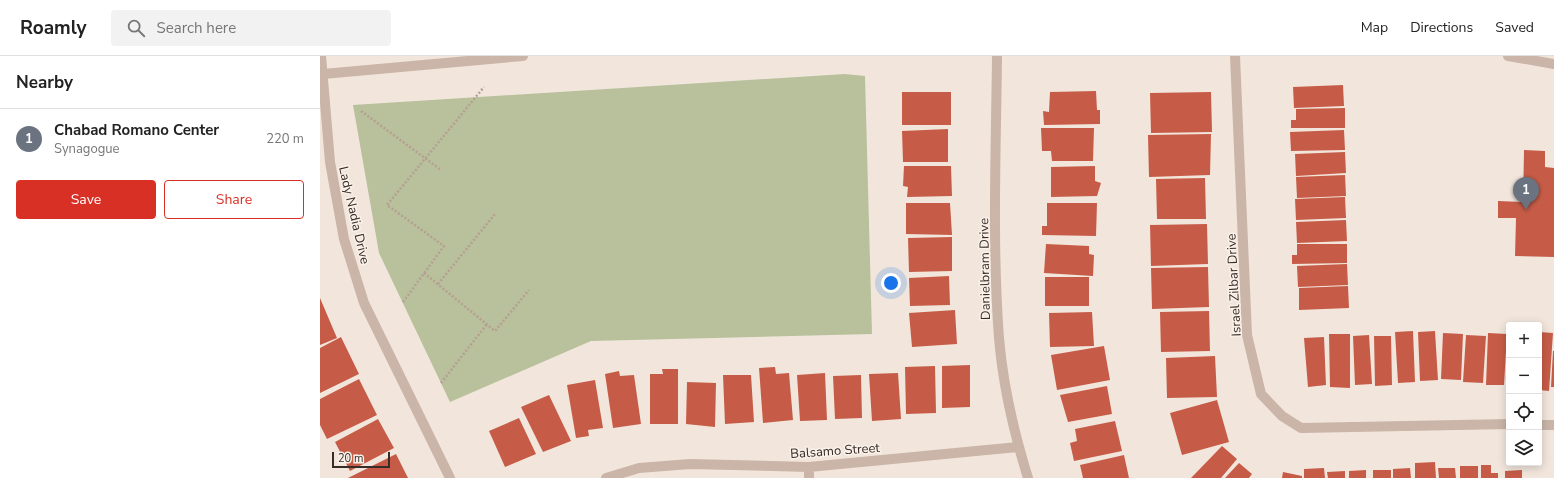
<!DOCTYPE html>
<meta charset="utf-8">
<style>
body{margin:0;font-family:"Nunito Sans",sans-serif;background:#f2f2f2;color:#222}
.controls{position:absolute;right:12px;bottom:12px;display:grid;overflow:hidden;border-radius:4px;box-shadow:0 2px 10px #0003}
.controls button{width:36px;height:36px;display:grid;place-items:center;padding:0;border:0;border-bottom:1px solid #e0e0e0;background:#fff;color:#222;font:20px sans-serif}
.scale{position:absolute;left:12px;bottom:10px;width:58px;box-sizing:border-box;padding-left:4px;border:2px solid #372c28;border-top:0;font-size:11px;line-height:14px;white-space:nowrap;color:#372c28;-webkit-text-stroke:3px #faf1e9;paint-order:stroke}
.you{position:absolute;left:571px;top:227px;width:14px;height:14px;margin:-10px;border:3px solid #fff;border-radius:50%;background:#1a73e8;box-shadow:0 0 0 6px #1a73e833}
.badge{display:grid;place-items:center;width:26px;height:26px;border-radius:50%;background:#d93025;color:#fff;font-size:13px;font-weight:700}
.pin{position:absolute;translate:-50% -33px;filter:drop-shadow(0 1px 2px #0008)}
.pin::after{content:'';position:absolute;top:21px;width:14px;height:12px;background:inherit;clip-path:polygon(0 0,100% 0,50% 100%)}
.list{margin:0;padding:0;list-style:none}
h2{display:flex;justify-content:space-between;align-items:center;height:52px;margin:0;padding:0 16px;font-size:17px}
h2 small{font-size:13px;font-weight:400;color:#767676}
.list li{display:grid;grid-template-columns:26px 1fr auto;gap:12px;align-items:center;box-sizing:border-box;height:60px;padding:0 16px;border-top:1px solid #e0e0e0}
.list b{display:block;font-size:15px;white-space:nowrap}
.list p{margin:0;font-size:13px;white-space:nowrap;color:#767676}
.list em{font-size:13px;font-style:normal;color:#767676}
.actions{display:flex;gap:8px;padding:12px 16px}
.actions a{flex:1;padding:9px 0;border:1px solid #d93025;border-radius:4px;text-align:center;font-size:14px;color:#d93025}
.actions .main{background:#d93025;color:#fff}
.icon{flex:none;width:22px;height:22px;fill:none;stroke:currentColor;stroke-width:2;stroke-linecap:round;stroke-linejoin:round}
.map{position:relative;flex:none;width:1234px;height:422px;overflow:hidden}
header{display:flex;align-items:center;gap:24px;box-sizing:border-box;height:56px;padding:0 20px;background:#fff;border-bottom:1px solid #e0e0e0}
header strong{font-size:19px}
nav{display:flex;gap:22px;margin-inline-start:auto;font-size:14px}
.search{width:280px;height:36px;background:#f2f2f2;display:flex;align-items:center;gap:10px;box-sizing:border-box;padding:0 14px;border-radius:4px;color:#767676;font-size:15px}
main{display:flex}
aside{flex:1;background:#fff}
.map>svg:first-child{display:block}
.green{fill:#b8c19c}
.building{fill:#c65c47}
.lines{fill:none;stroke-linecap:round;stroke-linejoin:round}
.path{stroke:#b69f92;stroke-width:2.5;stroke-dasharray:2 2;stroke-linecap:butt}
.minor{stroke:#cab5a8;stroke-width:10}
.labels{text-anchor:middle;stroke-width:3;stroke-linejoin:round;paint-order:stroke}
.street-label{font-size:13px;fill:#372c28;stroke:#faf1e9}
</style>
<header>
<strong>Roamly</strong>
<div class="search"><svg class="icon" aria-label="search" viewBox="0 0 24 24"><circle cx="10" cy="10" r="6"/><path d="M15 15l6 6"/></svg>Search here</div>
<nav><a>Map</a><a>Directions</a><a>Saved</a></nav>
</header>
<main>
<aside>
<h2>Nearby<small></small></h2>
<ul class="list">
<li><span class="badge" style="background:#6b7280">1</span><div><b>Chabad Romano Center</b><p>Synagogue</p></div><em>220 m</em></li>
</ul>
<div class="actions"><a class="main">Save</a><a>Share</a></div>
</aside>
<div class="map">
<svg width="1234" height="422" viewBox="0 0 1234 422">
<rect width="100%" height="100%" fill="#f2e6dc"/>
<path class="green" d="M525,18L545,20L552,278L271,285L130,346L59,197L33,49Z"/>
<path class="building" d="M1023,29L1024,50L974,52L973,31Z
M776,35L777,54H780V68L724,69L723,55L729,56L730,36Z
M582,36H631V69H582Z
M891,36L892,76L831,77L830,37Z
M1025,52V72H971V64H976V53Z
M721,72H774L773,105H732L731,95H722Z
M628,73V106H583L582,75Z
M1024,74L1025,94L971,95L970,76Z
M891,78L890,119L829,121L828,79Z
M1204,94L1225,95V111L1234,112V201L1195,200L1196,162H1178V145L1203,146Z
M1025,96L1026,117L976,120L975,98Z
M584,110H631L632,140L587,141L588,131L583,130Z
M775,110V125L781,127L777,140L731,141V111Z
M1025,119L1026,140L977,142L976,121Z
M885,122L886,163H837L836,123Z
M1025,141L1026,162L976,164L975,143Z
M586,147H630L632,179L586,178Z
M727,147H777L776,180L722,179V170H727Z
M1026,164L1027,185L977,187L976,166Z
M887,168L888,208L831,210L830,169Z
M632,181V215L589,216L588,182Z
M726,188L769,190V198L774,199L773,220L724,217Z
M977,188H1027V207L972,208V199H977Z
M1027,208L1028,229L978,231L977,210Z
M888,211L889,251L832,253L831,212Z
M629,220L630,249L590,250L589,222Z
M725,221H769V250H725Z
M1028,230L1029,252L979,254V232Z
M0,242L17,282L0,289Z
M635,254L637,288L592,291L589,257Z
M889,255L890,295L841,296L840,256Z
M772,256L774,290L730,291L729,257Z
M1093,275L1095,326L1078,327L1075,276Z
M1115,275L1118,324L1100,325L1098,276Z
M1219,276L1233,277L1229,335L1219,334Z
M1123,277L1143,278L1141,324L1121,323Z
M1168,277L1187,278L1184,329H1166Z
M1009,278H1030V332L1010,331Z
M1049,279L1052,328L1035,329L1033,280Z
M1146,279L1166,280L1163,327L1143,326Z
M1054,280H1071L1072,329L1055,330Z
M21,281L39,318L0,337V292Z
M1004,281L1006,329L988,331L984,282Z
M784,290L790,324L737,334L731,299Z
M1233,295H1234V331H1231Z
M895,300L897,341L847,342L846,302Z
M1188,305H1189V329H1186Z
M650,309V351L622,352V310Z
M615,310L616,357L586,358L585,311Z
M455,311L456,318L469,317L473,364L443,367L439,312Z
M342,313H358V368H330V318H343Z
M299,315L300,320L314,319L321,368L293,372L285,318Z
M505,317L507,364L480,365L477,319Z
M578,317L581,363L552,365L549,318Z
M403,319H431L434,366L405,368Z
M541,319L542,362L515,363L513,320Z
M39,323L57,359L7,383L0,369V343Z
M275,324L283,372L268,374L269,380L256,382L247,329Z
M367,326L396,327L395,371L366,368Z
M787,330L792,358L748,366L740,339Z
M229,339L251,385L223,396L201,351Z
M897,344L909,386L862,399L850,357Z
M199,362L216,398L185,411L169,375Z
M58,363L74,392L30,415L15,386Z
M795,365L802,395L754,405L750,387L757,385L755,373Z
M902,390L917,403L901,422H871Z
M76,398L88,422H28Z
M804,399L809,422H763L760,409Z
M1115,406L1116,422H1095V407Z
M919,407L932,418L929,422H905Z
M1161,409H1171V417H1178V422H1161Z
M1140,410H1158V422H1140Z
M1004,412L1005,422H984V413Z
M1090,412L1091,422H1073V413Z
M1118,412H1135L1136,422H1119Z
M1046,414V422H1029V415Z
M1053,414H1071V422H1053Z
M1202,414V422H1185V415Z
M1025,415V422H1008L1007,416Z
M963,416L982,420V422H962Z"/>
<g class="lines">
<path class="path" d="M41,55L121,114
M104,217L175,275L209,234
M118,228L175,158
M83,246L124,190L67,149L164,31
M121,327L167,268"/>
<path class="minor" d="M1,0L10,106L24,183L44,247L130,422
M677,0C676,94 672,189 679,282C683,330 694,377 708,422
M915,0L927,279L941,338L962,360L981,372L1189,368
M1188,0L1234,8
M3,18L203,0
M1219,369H1234
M286,422L319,412L370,408L489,411L698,391
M489,422V411"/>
</g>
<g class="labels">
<g class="street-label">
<text transform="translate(35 159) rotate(77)" y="5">Lady Nadia Drive</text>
<text transform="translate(664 213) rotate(-91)" y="5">Danielbram Drive</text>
<text transform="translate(913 229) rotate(-93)" y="5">Israel Zilbar Drive</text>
<text transform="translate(515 394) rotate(-4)" y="5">Balsamo Street</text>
</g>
</g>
</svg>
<div class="controls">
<button>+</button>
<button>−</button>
<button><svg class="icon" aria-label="locate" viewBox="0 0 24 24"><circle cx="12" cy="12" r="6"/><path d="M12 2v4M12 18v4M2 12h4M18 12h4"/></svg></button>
<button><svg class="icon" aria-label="layers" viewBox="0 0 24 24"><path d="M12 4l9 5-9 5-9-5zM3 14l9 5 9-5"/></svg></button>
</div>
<div class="scale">20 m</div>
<div class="you"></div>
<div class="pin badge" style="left:1206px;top:154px;background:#6b7280">1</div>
</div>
</main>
